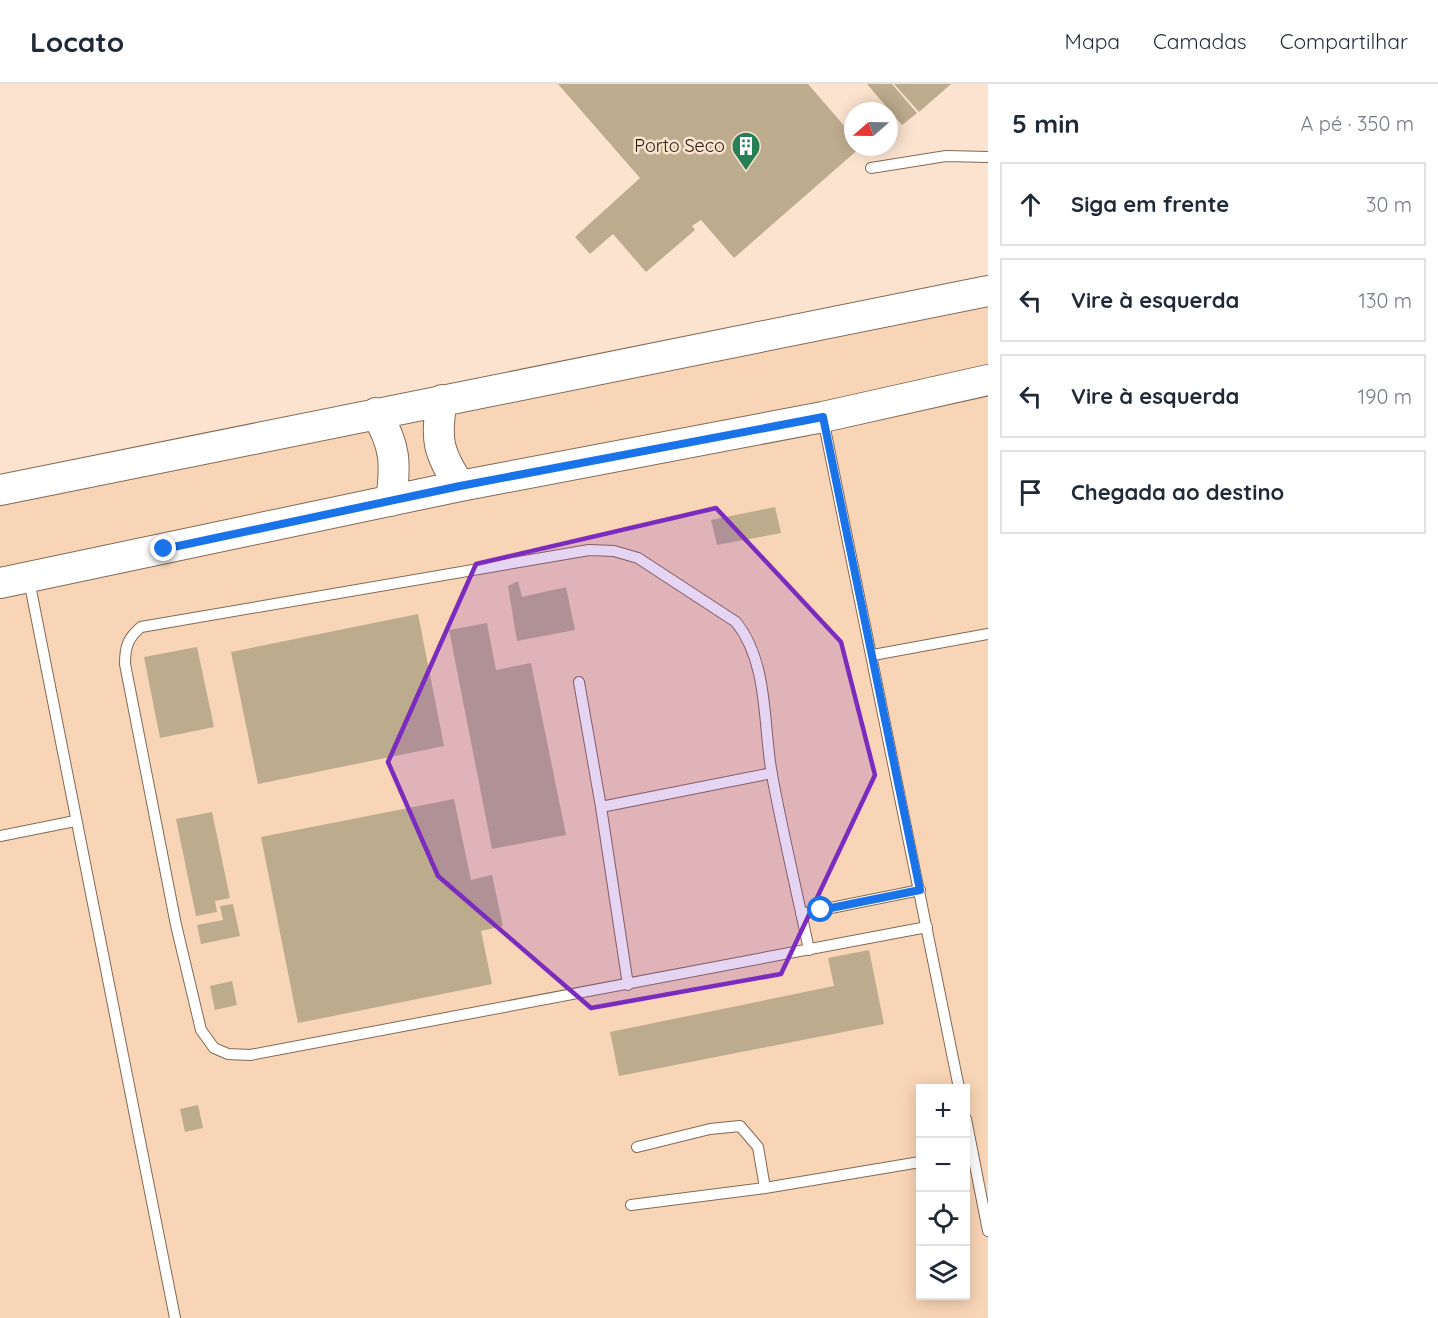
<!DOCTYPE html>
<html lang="pt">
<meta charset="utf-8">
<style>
body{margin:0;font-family:Quicksand,sans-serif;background:#f6f6f7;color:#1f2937}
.controls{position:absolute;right:18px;bottom:18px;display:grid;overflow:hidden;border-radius:0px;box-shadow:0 3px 15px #0003}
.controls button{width:54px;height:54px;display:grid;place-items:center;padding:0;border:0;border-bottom:2px solid #e0e1e3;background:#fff;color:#1f2937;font:30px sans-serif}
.compass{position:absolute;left:844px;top:18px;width:54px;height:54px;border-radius:50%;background:#fff;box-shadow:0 3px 15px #0003;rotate:250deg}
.stop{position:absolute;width:18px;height:18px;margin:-14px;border:4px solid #1a73e8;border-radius:50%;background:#fff}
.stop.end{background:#1a73e8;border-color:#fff;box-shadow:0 2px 6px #0008}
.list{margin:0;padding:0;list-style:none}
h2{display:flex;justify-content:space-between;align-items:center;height:78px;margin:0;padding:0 24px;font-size:26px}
h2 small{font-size:20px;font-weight:400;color:#747a83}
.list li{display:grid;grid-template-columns:39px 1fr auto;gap:18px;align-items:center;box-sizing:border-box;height:84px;margin:0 12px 12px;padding:0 12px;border:2px solid #e0e1e3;border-radius:0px}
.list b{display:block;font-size:22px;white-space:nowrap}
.list em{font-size:20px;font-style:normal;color:#747a83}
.icon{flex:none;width:33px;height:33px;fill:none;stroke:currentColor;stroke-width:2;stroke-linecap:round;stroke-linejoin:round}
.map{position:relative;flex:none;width:988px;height:1234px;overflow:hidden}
header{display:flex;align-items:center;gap:36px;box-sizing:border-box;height:84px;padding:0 30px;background:#fff;border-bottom:2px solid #e0e1e3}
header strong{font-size:28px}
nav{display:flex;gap:33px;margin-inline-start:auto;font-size:21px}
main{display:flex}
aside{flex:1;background:#fff}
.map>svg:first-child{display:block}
.built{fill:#f9d5b7;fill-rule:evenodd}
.building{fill:#bdab8d}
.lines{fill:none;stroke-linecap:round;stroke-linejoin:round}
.lane-casing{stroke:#846954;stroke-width:12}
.secondary-casing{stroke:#846954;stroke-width:32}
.lane{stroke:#fff;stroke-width:10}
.secondary{stroke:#fff;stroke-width:30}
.route{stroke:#1a73e8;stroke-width:8}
.marked{fill:#7b2cbf;fill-opacity:0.2;stroke:#7b2cbf;stroke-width:4.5;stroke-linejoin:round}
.labels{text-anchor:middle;stroke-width:5;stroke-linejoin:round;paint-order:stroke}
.poi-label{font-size:18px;fill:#231910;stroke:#fbe3cf;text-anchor:end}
</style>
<header>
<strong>Locato</strong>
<nav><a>Mapa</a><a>Camadas</a><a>Compartilhar</a></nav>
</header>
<main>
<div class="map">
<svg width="988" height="1234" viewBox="0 0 988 1234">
<rect width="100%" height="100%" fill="#fbe3cf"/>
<path class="built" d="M988,220V1234H0V416ZM920,1004H966V1212H920Z"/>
<path class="building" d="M558,0H808L853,52V63H861L734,174L701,136L692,142L695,146L646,188L613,150L590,170L575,153L640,94Z
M867,0H892L917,29L902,41Z
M894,0H951L919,28Z
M775,423L781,449L717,461L711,436Z
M518,497L522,513L566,503L575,546L517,557L508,502Z
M418,530L444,662L258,700L231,568Z
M487,539L496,586L531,579L566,751L492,765L449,546Z
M197,563L214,643L160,654L144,573Z
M454,715L471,796L492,791L503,842L481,847L492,900L298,939L261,753Z
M212,728L230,814L215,817L217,828L196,832L176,735Z
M233,820L240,852L201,860L197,841L223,836L220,822Z
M869,866L884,940L619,992L610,948L834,902L828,874Z
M232,897L237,921L215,926L210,902Z
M198,1021L203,1044L185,1048L180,1025Z"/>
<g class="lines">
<g class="lane-casing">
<path id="lane" d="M871,84L946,72L988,73
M823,335L959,1004
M29,496L175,1234
M873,571L988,550
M579,598L601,723
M0,752L75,737
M801,830L920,806
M809,866C797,808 783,750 772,691C763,642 769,579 736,538L638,474L614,467L589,466L141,543C128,554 125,562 125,580L176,841L201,946L214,964L228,970L250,971L927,843
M628,901L601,723L772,689
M966,1035L988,1147
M637,1063L710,1045L740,1042L758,1063L765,1104L920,1078
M631,1121L765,1104"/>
</g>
<g class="secondary-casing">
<path id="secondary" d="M442,316C435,355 438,369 460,402
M376,329C396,362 396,380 391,417
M0,406L988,207
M0,499L460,402L823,333L988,296"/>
</g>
<use href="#lane" class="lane"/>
<use href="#secondary" class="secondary"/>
</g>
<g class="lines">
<path class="route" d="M164,465L460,402L823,333L920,806L821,826"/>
</g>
<path class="marked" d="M716,424L841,558L875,691L781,890L591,924L438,792L388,678L476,480Z"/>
<defs>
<g id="building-pin" transform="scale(1.5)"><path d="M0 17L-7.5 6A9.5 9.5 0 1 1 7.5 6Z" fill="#278055" stroke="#fbe3cf"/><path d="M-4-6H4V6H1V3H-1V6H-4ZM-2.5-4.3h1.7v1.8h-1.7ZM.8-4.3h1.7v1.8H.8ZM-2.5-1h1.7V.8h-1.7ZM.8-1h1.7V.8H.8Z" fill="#fff"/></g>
</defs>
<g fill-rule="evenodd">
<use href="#building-pin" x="746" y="62"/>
</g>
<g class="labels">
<g class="poi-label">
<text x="725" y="68">Porto Seco</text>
</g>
</g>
</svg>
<div class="controls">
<button>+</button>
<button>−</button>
<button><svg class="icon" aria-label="locate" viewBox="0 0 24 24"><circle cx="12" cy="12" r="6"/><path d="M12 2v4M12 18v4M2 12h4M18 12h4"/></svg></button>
<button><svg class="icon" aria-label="layers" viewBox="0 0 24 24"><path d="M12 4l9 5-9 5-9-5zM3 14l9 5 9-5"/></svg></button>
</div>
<svg class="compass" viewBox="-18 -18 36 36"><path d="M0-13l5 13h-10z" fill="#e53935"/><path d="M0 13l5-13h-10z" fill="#747a83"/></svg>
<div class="stop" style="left:821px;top:826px"></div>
<div class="stop end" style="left:164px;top:465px"></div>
</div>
<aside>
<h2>5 min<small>A pé · 350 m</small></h2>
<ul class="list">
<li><svg class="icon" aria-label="ahead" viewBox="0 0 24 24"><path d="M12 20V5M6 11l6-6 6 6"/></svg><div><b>Siga em frente</b></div><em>30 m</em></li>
<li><svg class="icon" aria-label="left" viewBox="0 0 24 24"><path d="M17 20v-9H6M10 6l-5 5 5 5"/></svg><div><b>Vire à esquerda</b></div><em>130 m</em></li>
<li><svg class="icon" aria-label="left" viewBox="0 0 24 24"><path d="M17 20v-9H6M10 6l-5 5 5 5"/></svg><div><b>Vire à esquerda</b></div><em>190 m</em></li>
<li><svg class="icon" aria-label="arrive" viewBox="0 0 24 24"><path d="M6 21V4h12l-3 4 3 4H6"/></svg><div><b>Chegada ao destino</b></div></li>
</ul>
</aside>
</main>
